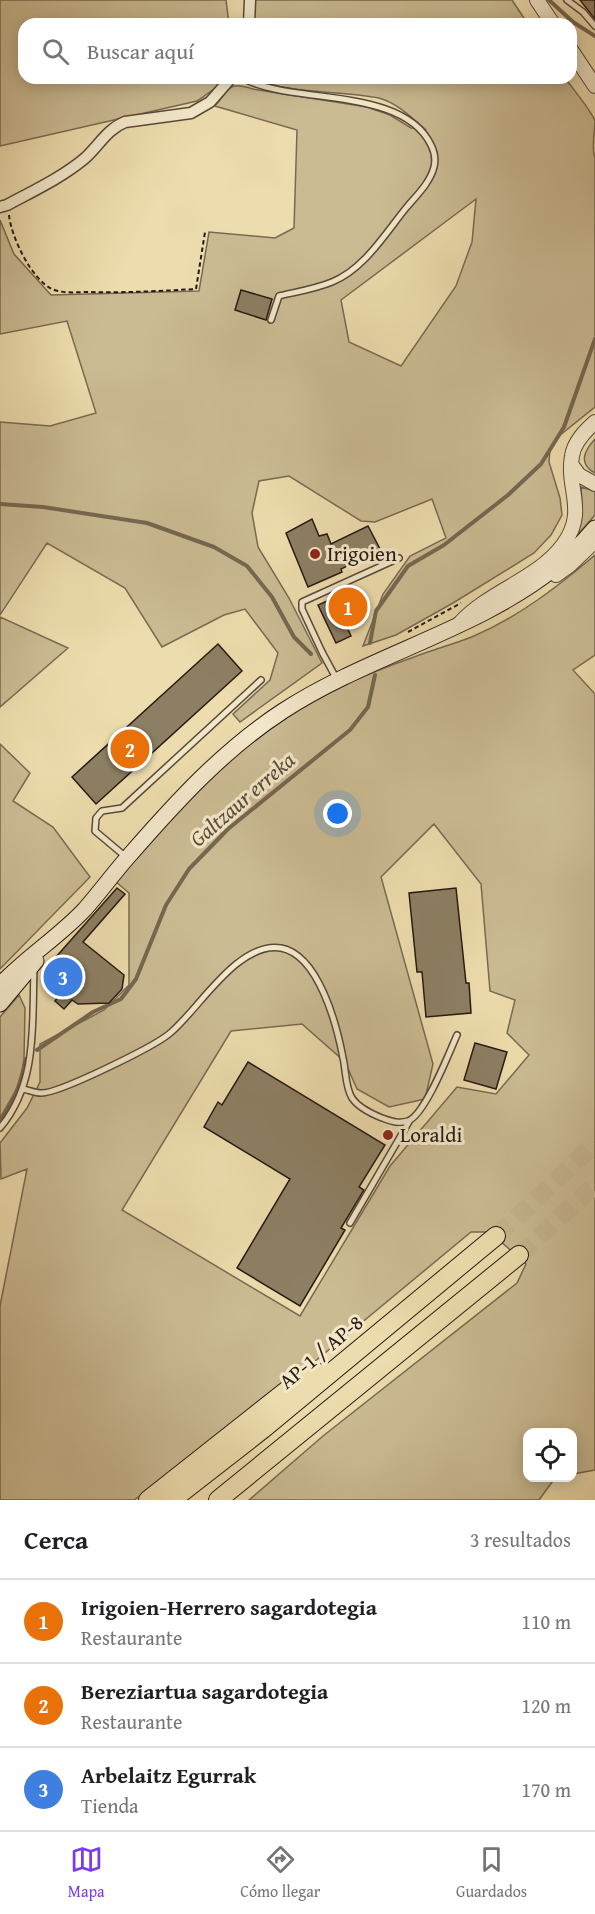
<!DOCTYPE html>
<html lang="es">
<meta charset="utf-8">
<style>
body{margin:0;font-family:"Gentium Book Plus",serif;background:#f2f2f2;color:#202124}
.controls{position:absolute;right:18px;bottom:18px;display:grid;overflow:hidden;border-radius:12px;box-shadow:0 3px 15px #0003}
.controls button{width:54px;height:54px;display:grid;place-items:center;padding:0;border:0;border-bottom:2px solid #e0e0e0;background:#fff;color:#202124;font:30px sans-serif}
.you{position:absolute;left:338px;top:814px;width:21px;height:21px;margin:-15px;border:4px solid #fff;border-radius:50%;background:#1a73e8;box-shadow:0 0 0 9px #1a73e833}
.badge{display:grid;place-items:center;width:39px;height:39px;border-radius:50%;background:#7c3aed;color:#fff;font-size:20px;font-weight:700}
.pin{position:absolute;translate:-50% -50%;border:3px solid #fff;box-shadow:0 2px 6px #0006}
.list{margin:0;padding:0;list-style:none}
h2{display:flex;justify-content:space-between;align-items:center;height:78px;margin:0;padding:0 24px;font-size:26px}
h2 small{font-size:20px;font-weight:400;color:#757577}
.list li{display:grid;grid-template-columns:39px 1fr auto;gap:18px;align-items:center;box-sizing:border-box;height:84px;padding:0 24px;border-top:2px solid #e0e0e0}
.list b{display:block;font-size:22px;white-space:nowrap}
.list p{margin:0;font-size:20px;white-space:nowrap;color:#757577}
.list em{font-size:20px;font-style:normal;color:#757577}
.icon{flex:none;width:33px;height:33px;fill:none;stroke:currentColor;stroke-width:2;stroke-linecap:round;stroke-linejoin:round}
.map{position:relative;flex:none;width:595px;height:1500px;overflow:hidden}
.search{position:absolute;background:#fff;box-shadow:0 3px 15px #0003;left:18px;right:18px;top:18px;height:66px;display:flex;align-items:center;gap:15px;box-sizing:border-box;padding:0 21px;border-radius:18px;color:#757577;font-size:22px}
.sheet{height:330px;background:#fff}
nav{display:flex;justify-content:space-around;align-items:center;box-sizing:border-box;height:84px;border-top:2px solid #e0e0e0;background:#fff;font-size:16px;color:#757577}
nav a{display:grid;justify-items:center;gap:3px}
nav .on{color:#7c3aed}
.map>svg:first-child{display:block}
.green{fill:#cbbb93;stroke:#786a52;stroke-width:1.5;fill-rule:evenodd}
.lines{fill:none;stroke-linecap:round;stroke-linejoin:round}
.stream{stroke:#75674f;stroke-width:4}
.building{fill:#8d7f63;stroke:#261a12;stroke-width:1.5}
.motorway-tunnel{stroke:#c5b58e;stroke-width:18;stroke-dasharray:18 9;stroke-linecap:butt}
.service-casing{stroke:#584a39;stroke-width:8}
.minor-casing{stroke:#584a39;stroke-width:13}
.tertiary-casing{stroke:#584a39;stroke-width:16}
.secondary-casing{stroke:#261a12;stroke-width:17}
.motorway-casing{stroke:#261a12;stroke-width:20}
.path{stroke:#261a12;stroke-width:2;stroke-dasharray:4.5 3;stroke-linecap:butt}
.service{stroke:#f3e8ca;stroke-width:5}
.minor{stroke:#f3e8ca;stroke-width:10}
.tertiary{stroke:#f3e8ca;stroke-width:14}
.secondary{stroke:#f3e8ca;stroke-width:15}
.motorway{stroke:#eddcad;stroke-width:18}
.poi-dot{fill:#8f2418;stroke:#f3e8ca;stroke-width:2}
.labels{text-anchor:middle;stroke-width:6;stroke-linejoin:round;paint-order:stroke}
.poi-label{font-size:21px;fill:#261a12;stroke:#f3e8ca;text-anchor:start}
.street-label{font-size:21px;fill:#261a12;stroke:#f3e8ca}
.water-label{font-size:22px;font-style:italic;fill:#5a4d3b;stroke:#f3e8ca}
</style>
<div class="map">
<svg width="595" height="1500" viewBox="0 0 595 1500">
<rect width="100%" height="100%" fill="#eddcad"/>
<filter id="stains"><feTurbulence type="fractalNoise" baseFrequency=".00333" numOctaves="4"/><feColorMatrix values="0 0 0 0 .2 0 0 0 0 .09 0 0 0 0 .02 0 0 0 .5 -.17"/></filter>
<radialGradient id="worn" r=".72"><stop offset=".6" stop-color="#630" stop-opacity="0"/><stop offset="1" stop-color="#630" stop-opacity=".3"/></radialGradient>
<path class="green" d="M0,0H226L229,24H24V78H223L217,87L197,101L0,146Z
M254,0H512L528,24H252Z
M254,78H565C573,89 591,110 595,121C595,133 591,147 595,158V407L559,436L550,449L549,462L560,498L562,515L551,535L534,553L453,603L396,635L363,646L383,594L410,556L446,538L432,499L375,522L361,521L289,476L259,481L252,513L258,547L289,598L322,663L240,722L233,714L270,680L278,653L245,609L224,615L162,647L125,588L47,543L0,615V422L50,426L96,413L67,321L0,334V220L14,254L51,295L199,291L209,232L275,238L294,228L297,130L215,106C231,88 227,81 253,89L367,107L390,115L411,128L425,129C411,117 397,103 379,98C341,90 288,95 254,78ZM476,199L472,242L456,286L401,366L349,342L341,300Z
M595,439V473C578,464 584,451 595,439Z
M581,487L595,491V515L579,533L576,531L582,503Z
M595,555V655L573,670L595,694V1470L573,1474L572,1432H528V1478H555L539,1500H249L323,1436L517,1283L526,1264L490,1232H471L249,1416L134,1500H0V1306L27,1169L1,1179L0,1143L27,1108L40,1082V1044L104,1010L129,985V893L115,881C163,828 210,767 270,727C313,697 365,674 414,657C434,649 455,644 474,636C520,616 557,587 595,555ZM434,824L481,884L490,991L515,1000L507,1033L529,1055L496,1094L457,1087L390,1166L300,1316L122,1210L231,1031L302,1024L345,1062L357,1089L389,1107L425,1099L433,1064L381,877Z
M0,617L68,648L0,707Z
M0,744L30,773L13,801L53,827L90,877L0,969Z
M19,995L25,1008L24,1059L20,1083L0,1118V1017Z"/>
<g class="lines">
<path class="stream" d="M549,0L573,22L595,36
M0,504L43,507L147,523L214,547L247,566L272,597L294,637L311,654
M370,643L376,611L408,566L444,545L508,495L541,464L564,427L595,339
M37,1050L93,1012L121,999L136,979L166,905L189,869L228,829L350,730L368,707L375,675
M0,1120C15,1101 21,1082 26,1059"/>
</g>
<path class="building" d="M580,0H595V19L591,14Z
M241,290L272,299L266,320L235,310Z
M312,519L319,536L327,534L331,544L368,526L380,549L341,569L342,572L308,587L286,533Z
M351,590L361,616L345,623L351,636L336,643L318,605Z
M218,644L242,671L96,804L72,777Z
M117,888L125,894L83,942L124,975L122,989L109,1003L78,1004L72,1000L64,1009L55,1001L68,984L48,966Z
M456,888L466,983H469L471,1013L426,1017L422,972H417L409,893Z
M475,1043L507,1052L496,1089L464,1080Z
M248,1062L385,1145L359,1187L364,1190L341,1228L345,1230L300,1306L237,1268L290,1179L204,1127L218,1102L222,1105Z"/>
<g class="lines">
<path class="motorway-tunnel" d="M496,1236L595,1144
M519,1255L595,1185"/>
<g class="service-casing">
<path id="service" d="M567,0L583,12L595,26
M242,78C292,105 403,86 431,145C434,151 436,159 434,167C430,183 416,196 406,208C385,234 364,269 332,282C315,289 296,292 279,296L271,320
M336,678L322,652L302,609V602L399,558
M126,857L95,831L96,818L102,811L122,808L261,680
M23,1089C29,1090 35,1093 41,1093C58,1094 153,1047 169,1034C198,1011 237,941 281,948C319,955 337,1026 343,1058C346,1070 345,1087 352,1098C358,1107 372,1114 382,1118C391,1121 398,1124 408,1121C425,1115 449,1053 457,1035
M0,1128C38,1083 32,1024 34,969
M350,1223L410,1120"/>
</g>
<g class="minor-casing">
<path id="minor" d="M249,24L250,0
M0,207L7,205C33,191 61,178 84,159C98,147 107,129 125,122L191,113L210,102L231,78"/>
</g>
<g class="tertiary-casing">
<path id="tertiary" d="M537,0L553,24
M571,50L595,86
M571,464L579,475L595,484
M556,575L570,565L595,541
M460,623C489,591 538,579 563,545C588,511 566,489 572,456C574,442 585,431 595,422"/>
</g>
<g class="secondary-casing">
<path id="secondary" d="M0,985C26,957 59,937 85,909C100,892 113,874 128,857C175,803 223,750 283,711C369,655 478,630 556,567C571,555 583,542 595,528
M0,1004L36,961"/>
</g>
<g class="motorway-casing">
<path id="motorway" d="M148,1500L305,1376L331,1372
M172,1500L263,1429L496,1236
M218,1500L519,1255"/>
</g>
<path class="path" d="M9,215C11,237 32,280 52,289C63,294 78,292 89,292C125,293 161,291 196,289L205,232
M408,632L461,603"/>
<use href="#service" class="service"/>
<use href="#minor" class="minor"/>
<use href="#tertiary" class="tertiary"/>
<use href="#secondary" class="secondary"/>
<use href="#motorway" class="motorway"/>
</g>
<g class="poi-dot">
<circle cx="315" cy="554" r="6"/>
<circle cx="388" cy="1135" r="6"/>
</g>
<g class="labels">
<g class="poi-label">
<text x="327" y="561">Irigoien</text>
<text x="400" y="1142">Loraldi</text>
</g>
<g class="street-label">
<text transform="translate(321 1352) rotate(-40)" y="7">AP-1 / AP-8</text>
</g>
<g class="water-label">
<text transform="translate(242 799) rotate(-41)" y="8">Galtzaur erreka</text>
</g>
</g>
<rect width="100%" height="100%" filter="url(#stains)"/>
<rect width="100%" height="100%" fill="url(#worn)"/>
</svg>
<div class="controls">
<button><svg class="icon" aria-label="locate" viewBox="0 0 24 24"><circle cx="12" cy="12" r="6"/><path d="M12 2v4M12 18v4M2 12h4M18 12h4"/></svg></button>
</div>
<div class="you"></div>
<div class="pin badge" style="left:348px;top:607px;background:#e8710a">1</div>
<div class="pin badge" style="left:130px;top:749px;background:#e8710a">2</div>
<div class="pin badge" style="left:63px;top:977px;background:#3f7fe0">3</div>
<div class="search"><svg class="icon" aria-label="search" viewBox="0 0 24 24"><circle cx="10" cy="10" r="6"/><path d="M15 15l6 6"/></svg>Buscar aquí</div>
</div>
<section class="sheet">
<h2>Cerca<small>3 resultados</small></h2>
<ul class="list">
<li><span class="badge" style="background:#e8710a">1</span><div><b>Irigoien-Herrero sagardotegia</b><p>Restaurante</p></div><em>110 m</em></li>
<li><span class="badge" style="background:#e8710a">2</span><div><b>Bereziartua sagardotegia</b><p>Restaurante</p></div><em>120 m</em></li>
<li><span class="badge" style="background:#3f7fe0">3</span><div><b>Arbelaitz Egurrak</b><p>Tienda</p></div><em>170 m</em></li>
</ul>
</section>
<nav>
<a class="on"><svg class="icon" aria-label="map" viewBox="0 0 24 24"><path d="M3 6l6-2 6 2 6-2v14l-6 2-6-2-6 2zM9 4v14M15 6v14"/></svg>Mapa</a>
<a><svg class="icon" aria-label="directions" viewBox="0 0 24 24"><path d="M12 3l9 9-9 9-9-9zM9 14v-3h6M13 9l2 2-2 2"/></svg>Cómo llegar</a>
<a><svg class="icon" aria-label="saved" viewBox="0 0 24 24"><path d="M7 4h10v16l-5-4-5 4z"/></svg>Guardados</a>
</nav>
